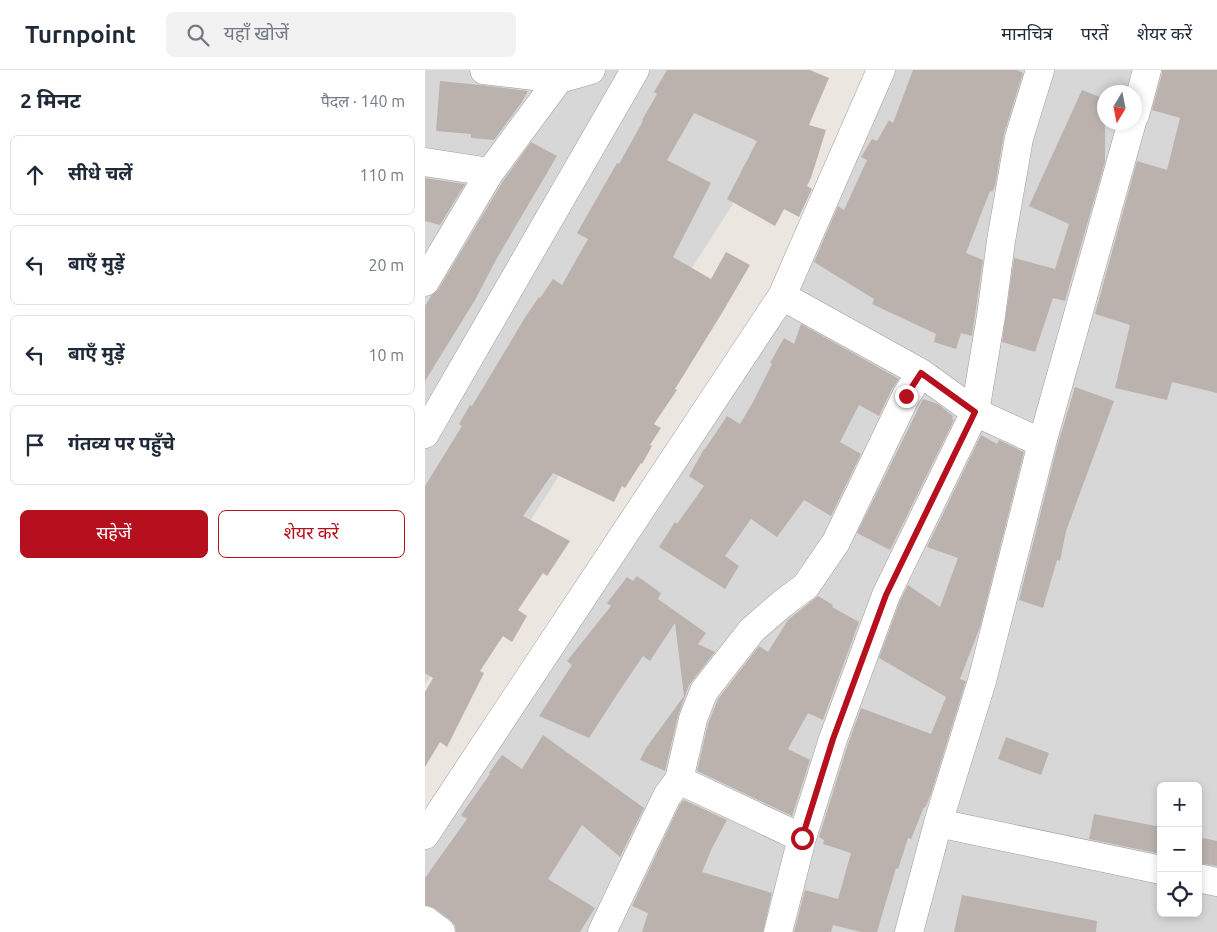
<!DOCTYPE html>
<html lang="hi">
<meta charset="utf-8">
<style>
body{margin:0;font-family:Ubuntu,"Noto Sans Devanagari",sans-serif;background:#f2f2f3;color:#1f2937}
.controls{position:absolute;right:15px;bottom:15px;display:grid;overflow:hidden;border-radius:8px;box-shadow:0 2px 8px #0003}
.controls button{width:45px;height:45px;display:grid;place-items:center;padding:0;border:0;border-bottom:1px solid #e0e1e3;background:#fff;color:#1f2937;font:25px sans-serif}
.compass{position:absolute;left:672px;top:15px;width:45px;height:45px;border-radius:50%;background:#fff;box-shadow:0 2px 8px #0003;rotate:190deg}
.stop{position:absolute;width:15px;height:15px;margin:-11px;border:4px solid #b60f1d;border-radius:50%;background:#fff}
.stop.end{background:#b60f1d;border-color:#fff;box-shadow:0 1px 5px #0008}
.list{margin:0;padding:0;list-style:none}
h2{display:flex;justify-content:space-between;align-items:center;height:65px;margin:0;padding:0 20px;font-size:21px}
h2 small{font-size:16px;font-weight:400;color:#747a83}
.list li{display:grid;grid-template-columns:32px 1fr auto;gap:15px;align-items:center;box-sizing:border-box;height:80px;margin:0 10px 10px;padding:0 10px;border:1px solid #e0e1e3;border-radius:8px}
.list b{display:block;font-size:19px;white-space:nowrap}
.list em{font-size:16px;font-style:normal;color:#747a83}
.actions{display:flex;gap:10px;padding:15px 20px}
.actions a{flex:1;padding:11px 0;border:1px solid #b60f1d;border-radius:8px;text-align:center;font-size:18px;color:#b60f1d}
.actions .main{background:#b60f1d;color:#fff}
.icon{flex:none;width:28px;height:28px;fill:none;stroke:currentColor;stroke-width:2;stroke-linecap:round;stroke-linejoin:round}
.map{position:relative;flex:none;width:792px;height:862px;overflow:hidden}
header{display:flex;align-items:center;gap:30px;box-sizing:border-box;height:70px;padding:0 25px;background:#fff;border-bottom:1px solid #e0e1e3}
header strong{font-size:24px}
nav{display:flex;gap:28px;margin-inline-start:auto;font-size:18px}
.search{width:350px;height:45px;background:#f2f2f3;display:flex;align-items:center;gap:12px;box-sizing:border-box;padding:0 18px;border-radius:8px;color:#747a83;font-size:19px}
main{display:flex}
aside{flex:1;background:#fff}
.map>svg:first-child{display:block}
.residential{fill:#d8d7d7;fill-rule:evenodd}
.building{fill:#bbb2ae}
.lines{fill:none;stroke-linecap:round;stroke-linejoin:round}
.minor-casing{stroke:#9e9e9e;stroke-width:29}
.minor{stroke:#fff;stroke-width:28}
.route{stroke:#b60f1d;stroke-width:6}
</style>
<header>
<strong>Turnpoint</strong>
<div class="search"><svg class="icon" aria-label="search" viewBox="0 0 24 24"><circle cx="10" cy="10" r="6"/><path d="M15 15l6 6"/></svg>यहाँ खोजें</div>
<nav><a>मानचित्र</a><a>परतें</a><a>शेयर करें</a></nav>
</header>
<main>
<aside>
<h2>2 मिनट<small>पैदल · 140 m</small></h2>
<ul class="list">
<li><svg class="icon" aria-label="ahead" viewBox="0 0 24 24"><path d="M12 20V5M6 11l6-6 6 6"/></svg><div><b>सीधे चलें</b></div><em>110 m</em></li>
<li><svg class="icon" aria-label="left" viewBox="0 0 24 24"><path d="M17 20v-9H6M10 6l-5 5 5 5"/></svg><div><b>बाएँ मुड़ें</b></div><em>20 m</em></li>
<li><svg class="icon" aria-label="left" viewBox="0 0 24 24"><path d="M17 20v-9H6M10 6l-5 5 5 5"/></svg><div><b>बाएँ मुड़ें</b></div><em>10 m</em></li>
<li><svg class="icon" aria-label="arrive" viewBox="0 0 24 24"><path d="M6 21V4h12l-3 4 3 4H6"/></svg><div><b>गंतव्य पर पहुँचे</b></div></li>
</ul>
<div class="actions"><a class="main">सहेजें</a><a>शेयर करें</a></div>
</aside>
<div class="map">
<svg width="792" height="862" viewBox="0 0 792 862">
<rect width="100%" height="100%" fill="#ebe7e0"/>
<path class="residential" d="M0,0H377L315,123L0,615Z
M447,0H792V862H0V759L341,227ZM680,22H710V52H680ZM736,716H773V843H736Z"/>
<path class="building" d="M242,0H385L404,8L384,55L401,60L386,108L382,116L387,119L374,147L359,139L350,156L302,129L332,71L269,43L242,90L286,113L248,187L286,209L301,182L325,195L297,243L250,319L252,320L229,354L236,358L225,375L227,376L217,394L216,393L200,418L197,416L189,432L128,403L98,446L145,471L122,506L118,503L93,540L102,546L87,572L78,566L55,601L59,603L22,677L15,672L0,697V622L8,608L0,603V416L37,356L34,354L45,335L47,336L101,246L114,227L115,228L128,209L137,215L163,169L152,163L192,93L194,94L218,51L217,50L232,24L229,22Z
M488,0H592L598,3L579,64L570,116L567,122L565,121L541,183L558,190L547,266L536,263L531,279L509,272L511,264L447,234L449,229L389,192L413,136L419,140L442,90L436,87L447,69L452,71L464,50L468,53Z
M737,0H792V323L747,312L742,330L690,318L705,255L670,244L712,91L742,100L755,48L727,40L737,4Z
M15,11L55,15L103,21L97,32L69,70L46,68V64L11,61Z
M657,20L680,29V92L640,231L628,228L610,282L577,272L589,188L630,199L644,154L604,136Z
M106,72L132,86L72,188L50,230L0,311V236L6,226L13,220L78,111Z
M0,108L40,114L15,155L0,151Z
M376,254L474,309L467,319L454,346L434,335L415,372L436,384L406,446L379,430L352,467L326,449L300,486L314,496L300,519L234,477L250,452L252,454L279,416L264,406L279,379H280L302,346L315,354L328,332L347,294L345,293L359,268L369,274Z
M650,317L689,331L641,461L635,491L632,490L618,538L594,530L632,377Z
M498,329L513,334L528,346L527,349L529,350L465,480L432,463Z
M556,365L572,374L574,370L599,382L555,557L535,609L541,611L506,724L500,738L499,737L486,769L483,768L473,799L471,798L452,862H436L408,855L406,862H369L380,820L413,829L426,783L398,774L399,770L394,767L423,674L436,638L506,664L521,627L454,588L475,531L483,515L515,537L533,488L502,477Z
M212,506L236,523L233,529L281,563L273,574L290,582L264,615L253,646L240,701L215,690L221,678L259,626L250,553L225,591L218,586L193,623L164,668L114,646L147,595L142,591L186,536L182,533L202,507L208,511Z
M393,526L408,535L407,537L434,552L398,650L383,643L363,679L385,690L367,746L272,701L283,654L293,629L334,576L343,582L363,550Z
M118,665L219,738L195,787L157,755L123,809L170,838L155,862H31L30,855L25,850L9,838L0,835V808L42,749L36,745L65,704L64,703L77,685L97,699Z
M581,667L624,683L616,705L573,689Z
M259,730L302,750L287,778L277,802L347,823L338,862H217L223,843L207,836L255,734Z
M669,744L736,757V784L664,769Z
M773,764V767L792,771V796L773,793Z
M537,825L672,851L671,862H529Z"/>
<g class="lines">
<g class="minor-casing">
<path id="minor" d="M59,0L134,9L166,0
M710,45L722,0
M0,92L65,102
M0,212L65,102L134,9
M357,226L496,303L550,342L617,373
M0,364L210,0
M254,710L377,768
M513,753L736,800
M0,765L357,226L456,0
M773,808L792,812
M0,850L16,862
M177,862L242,726L254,710L268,649L279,621L327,560L357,534L381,516L411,472L481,326L496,303
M353,862L377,768L408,669L461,525L550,342L566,246L576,171L594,68L615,0
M484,862L513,753L557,611L617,373L707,52"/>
</g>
<use href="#minor" class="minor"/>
</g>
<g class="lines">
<path class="route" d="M377,768L408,669L461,525L550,342L496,303L481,326"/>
</g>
</svg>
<div class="controls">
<button>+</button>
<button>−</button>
<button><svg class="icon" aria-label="locate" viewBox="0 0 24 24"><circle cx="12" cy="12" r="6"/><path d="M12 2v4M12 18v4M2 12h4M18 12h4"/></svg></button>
</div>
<svg class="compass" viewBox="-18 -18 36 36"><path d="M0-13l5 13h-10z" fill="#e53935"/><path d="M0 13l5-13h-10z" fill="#747a83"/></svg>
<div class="stop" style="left:377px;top:768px"></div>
<div class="stop end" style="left:481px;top:326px"></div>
</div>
</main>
